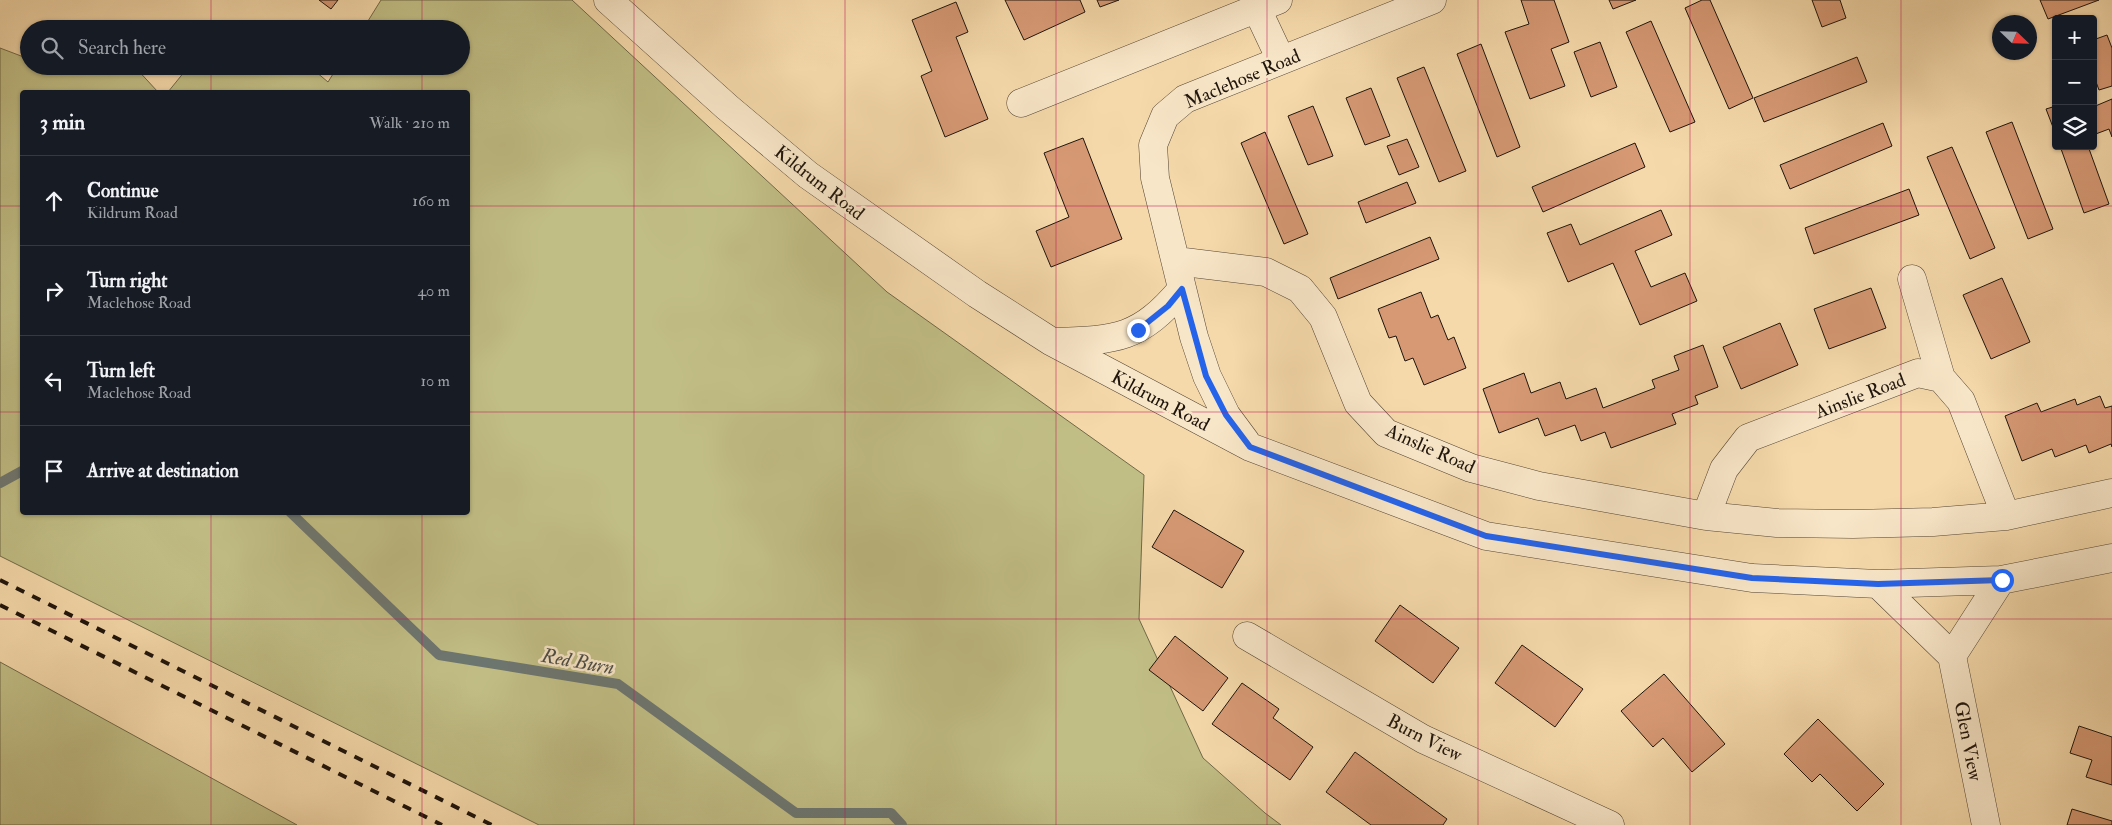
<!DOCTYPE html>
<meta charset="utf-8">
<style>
body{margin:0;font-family:"IM FELL Double Pica",serif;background:#20242c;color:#f1f3f6}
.controls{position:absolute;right:15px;top:15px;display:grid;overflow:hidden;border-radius:5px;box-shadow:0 1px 4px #0004}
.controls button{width:45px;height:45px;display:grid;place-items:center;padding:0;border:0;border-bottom:1px solid #363941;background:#171b24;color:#f1f3f6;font:25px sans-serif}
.compass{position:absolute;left:1992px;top:15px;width:45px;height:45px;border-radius:50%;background:#171b24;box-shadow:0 1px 4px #0004;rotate:113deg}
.stop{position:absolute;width:15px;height:15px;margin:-11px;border:4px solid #2563eb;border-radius:50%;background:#fff}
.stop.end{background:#2563eb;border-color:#fff;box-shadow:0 1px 5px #0008}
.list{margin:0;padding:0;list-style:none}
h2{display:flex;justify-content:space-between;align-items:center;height:65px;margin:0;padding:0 20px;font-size:21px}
h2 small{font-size:16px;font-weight:400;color:#9ea1a6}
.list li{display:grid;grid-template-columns:32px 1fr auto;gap:15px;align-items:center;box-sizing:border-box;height:90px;padding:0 20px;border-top:1px solid #363941}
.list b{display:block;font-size:19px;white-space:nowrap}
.list p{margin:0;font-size:16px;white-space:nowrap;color:#9ea1a6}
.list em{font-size:16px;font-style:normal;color:#9ea1a6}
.icon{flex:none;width:28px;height:28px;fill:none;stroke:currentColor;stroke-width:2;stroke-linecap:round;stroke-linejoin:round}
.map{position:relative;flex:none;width:2112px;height:825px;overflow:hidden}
.search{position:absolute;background:#171b24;box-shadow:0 1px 4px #0004;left:20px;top:20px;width:450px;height:55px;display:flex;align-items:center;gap:12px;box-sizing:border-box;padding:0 18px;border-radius:28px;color:#9ea1a6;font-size:19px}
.panel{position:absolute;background:#171b24;box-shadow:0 1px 4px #0004;left:20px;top:90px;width:450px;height:425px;border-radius:5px}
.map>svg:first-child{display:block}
.green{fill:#c1be85;stroke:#706948}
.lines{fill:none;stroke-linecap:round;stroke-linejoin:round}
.stream{stroke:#6d7671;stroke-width:10}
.building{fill:#d69974;stroke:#1e140c}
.minor-casing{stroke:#544534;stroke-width:29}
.minor{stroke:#f8e6c8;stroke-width:28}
.rail{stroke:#1e140c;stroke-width:4;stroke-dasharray:9 9;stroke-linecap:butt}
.route{stroke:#2563eb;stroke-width:6}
.grid{fill:none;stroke:#c2185b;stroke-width:1;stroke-opacity:0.55}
.labels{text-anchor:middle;stroke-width:5;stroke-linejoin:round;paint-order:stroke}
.street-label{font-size:19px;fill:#1e140c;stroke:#f8e6c8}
.water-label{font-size:20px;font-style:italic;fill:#4c4d47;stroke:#f8e6c8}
</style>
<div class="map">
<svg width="2112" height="825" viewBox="0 0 2112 825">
<rect width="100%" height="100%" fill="#f5d9aa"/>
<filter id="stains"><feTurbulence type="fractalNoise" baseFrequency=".004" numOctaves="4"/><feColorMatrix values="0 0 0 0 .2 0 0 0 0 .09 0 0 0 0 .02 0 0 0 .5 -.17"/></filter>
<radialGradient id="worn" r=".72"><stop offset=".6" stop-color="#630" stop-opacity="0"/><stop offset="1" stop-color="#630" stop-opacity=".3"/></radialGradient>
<path class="green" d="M381,0H572L887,292L1144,475L1139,619L1203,758L1265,813L1281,825H539L0,556V48L29,59V66H46L58,72L63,66H134L158,92H22V512H468V92H168L189,66H251L260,72L265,66H309L328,82L338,66H461V29H363Z
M0,662L297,825H0Z"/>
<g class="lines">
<path class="stream" d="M0,483L22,471
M290,512L439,655L618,684L796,813H891L902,825"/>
</g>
<path class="building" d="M319,0H338L331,9Z
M1005,0H1080L1085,12L1024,40Z
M1097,0H1119L1100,7Z
M1521,0H1554L1569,42L1551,49L1565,86L1530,99L1505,32L1529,24Z
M1609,0H1636L1613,9Z
M1702,0H1710L1753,98L1729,109L1685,8Z
M1812,0H1840L1846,18L1822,27Z
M2040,0H2099L2048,19Z
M956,2L968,32L956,37L988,119L945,137L921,76L932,71L912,20Z
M1651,21L1695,122L1670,132L1626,32Z
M2107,35L2112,48V86L2099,90L2093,74V40Z
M1600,42L1617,87L1591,97L1574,52Z
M1481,44L1520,147L1497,157L1457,54Z
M1857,57L1867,82L1764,122L1754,98Z
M1424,67L1466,171L1439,182L1397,78Z
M1371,88L1390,136L1365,145L1346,98Z
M2112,99V137L2109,129L2093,135V107Z
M1313,106L1333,156L1308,165L1288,116Z
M2056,106V135L2046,109Z
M2012,122L2053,229L2028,239L1986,132Z
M1883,123L1892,146L1790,189L1780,165Z
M1265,132L1308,234L1284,244L1241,143Z
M1083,138L1122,239L1051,267L1036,231L1069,217L1044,153Z
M1407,139L1419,167L1399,175L1387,146Z
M1635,143L1645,167L1543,212L1532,187Z
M2060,146H2088L2109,204L2084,213Z
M1952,147L1995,248L1970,259L1927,157Z
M1407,182L1416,203L1366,223L1358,202Z
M1909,189L1919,215L1814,254L1805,228Z
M1661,210L1672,235L1635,251L1651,287L1685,273L1697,301L1640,325L1613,263L1568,282L1547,233L1571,224L1580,245Z
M1430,237L1439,259L1338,299L1330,278Z
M2002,278L2030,342L1991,359L1963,295Z
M1871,288L1886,328L1829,349L1814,309Z
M1421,292L1431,318L1438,315L1448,340L1454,337L1466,368L1424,385L1413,358L1405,361L1396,336L1389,338L1378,309Z
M1780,323L1798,365L1741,389L1723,347Z
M1703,345L1718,387L1695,396L1698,404L1672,414L1676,424L1611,448L1605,432L1581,441L1575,425L1545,436L1538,418L1499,433L1483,389L1524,373L1531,393L1560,382L1566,399L1596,388L1603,408L1655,388L1652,380L1679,370L1674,356Z
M2100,396L2105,408L2112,406V447L2111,444L2089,453L2086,445L2055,457L2052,449L2022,461L2005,416L2037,403L2041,412L2075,399L2077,405Z
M1174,510L1244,551L1222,588L1152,547Z
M1400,605L1459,648L1433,683L1375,641Z
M1175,636L1228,678L1203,711L1149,670Z
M1522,645L1583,689L1555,727L1495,683Z
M1664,674L1725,744L1692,772L1663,738L1653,747L1621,711Z
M1242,683L1279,709L1273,718L1313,747L1290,780L1212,724Z
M1818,719L1884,784L1857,811L1820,774L1812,782L1784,754Z
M2079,726L2112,737V785L2086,777L2092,760L2070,753Z
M1355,752L1447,819L1443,825H1371L1326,792Z
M2072,809L2112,821V825H2067Z"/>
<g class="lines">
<g class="minor-casing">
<path id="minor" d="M608,0L727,107L808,175L977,294L1052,342L1250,447L1486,536L1752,578L1878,584L2001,580L2112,558
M1257,9L1281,60
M1021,103L1278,0
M1176,261L1266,272L1300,289L1323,317L1358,403L1386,433L1471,468L1539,486L1706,516L1777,523L1853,524L1933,522L2006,516L2112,493
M1912,279L1941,378
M1053,342C1116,340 1139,340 1182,289
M1246,442L1226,415L1207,376L1194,337L1155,178L1153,145L1165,116L1185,99L1432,0
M1706,516L1724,469L1748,438L1918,373L1941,378L1961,401L2006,516
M1878,584L1952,656
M1247,636L1423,739L1610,825
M1986,825L1952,656L2001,580"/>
</g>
<use href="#minor" class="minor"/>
<path class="rail" d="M0,580L492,825
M0,605L442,825"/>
</g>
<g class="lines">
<path class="route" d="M1138,330L1168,306L1182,289L1206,376L1226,415L1250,447L1486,536L1752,578L1878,584L2002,580"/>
</g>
<path class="grid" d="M211,0V29M422,0V29M634,0V825M845,0V825M1056,0V825M1267,0V825M1478,0V825M1690,0V825M1901,0V825M211,66V92M422,66V92M0,206H22M468,206H2112M0,412H22M468,412H2112M211,512V825M422,512V825M0,619H2112"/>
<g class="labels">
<g class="street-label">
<text transform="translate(1242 78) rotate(-23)" y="7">Maclehose Road</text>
<text transform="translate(820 182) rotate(38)" y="7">Kildrum Road</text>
<text transform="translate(1860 395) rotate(-21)" y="7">Ainslie Road</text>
<text transform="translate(1161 400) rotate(28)" y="7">Kildrum Road</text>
<text transform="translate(1431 448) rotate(24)" y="7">Ainslie Road</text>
<text transform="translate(1425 737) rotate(27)" y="7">Burn View</text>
<text transform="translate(1969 741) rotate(79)" y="7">Glen View</text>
</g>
<g class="water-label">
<text transform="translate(578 661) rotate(10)" y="7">Red Burn</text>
</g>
</g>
<rect width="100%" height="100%" filter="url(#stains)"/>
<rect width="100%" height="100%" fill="url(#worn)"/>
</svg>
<div class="controls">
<button>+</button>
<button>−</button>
<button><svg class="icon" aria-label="layers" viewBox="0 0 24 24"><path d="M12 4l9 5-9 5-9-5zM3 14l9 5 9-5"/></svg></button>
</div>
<svg class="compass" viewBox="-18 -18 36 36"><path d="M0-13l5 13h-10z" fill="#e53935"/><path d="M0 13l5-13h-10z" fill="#9ea1a6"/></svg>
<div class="stop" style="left:2002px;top:580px"></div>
<div class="stop end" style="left:1138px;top:330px"></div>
<div class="search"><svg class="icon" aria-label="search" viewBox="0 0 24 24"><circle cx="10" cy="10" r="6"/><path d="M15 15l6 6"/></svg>Search here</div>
<section class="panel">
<h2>3 min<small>Walk · 210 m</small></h2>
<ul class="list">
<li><svg class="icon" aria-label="ahead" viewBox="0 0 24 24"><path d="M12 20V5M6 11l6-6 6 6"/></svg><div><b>Continue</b><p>Kildrum Road</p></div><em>160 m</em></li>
<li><svg class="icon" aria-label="right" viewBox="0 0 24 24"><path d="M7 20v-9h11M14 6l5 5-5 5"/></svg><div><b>Turn right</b><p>Maclehose Road</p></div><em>40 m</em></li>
<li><svg class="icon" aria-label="left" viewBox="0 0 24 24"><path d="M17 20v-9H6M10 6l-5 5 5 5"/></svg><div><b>Turn left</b><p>Maclehose Road</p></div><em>10 m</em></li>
<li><svg class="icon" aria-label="arrive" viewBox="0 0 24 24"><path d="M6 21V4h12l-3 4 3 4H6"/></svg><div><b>Arrive at destination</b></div></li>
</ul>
</section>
</div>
